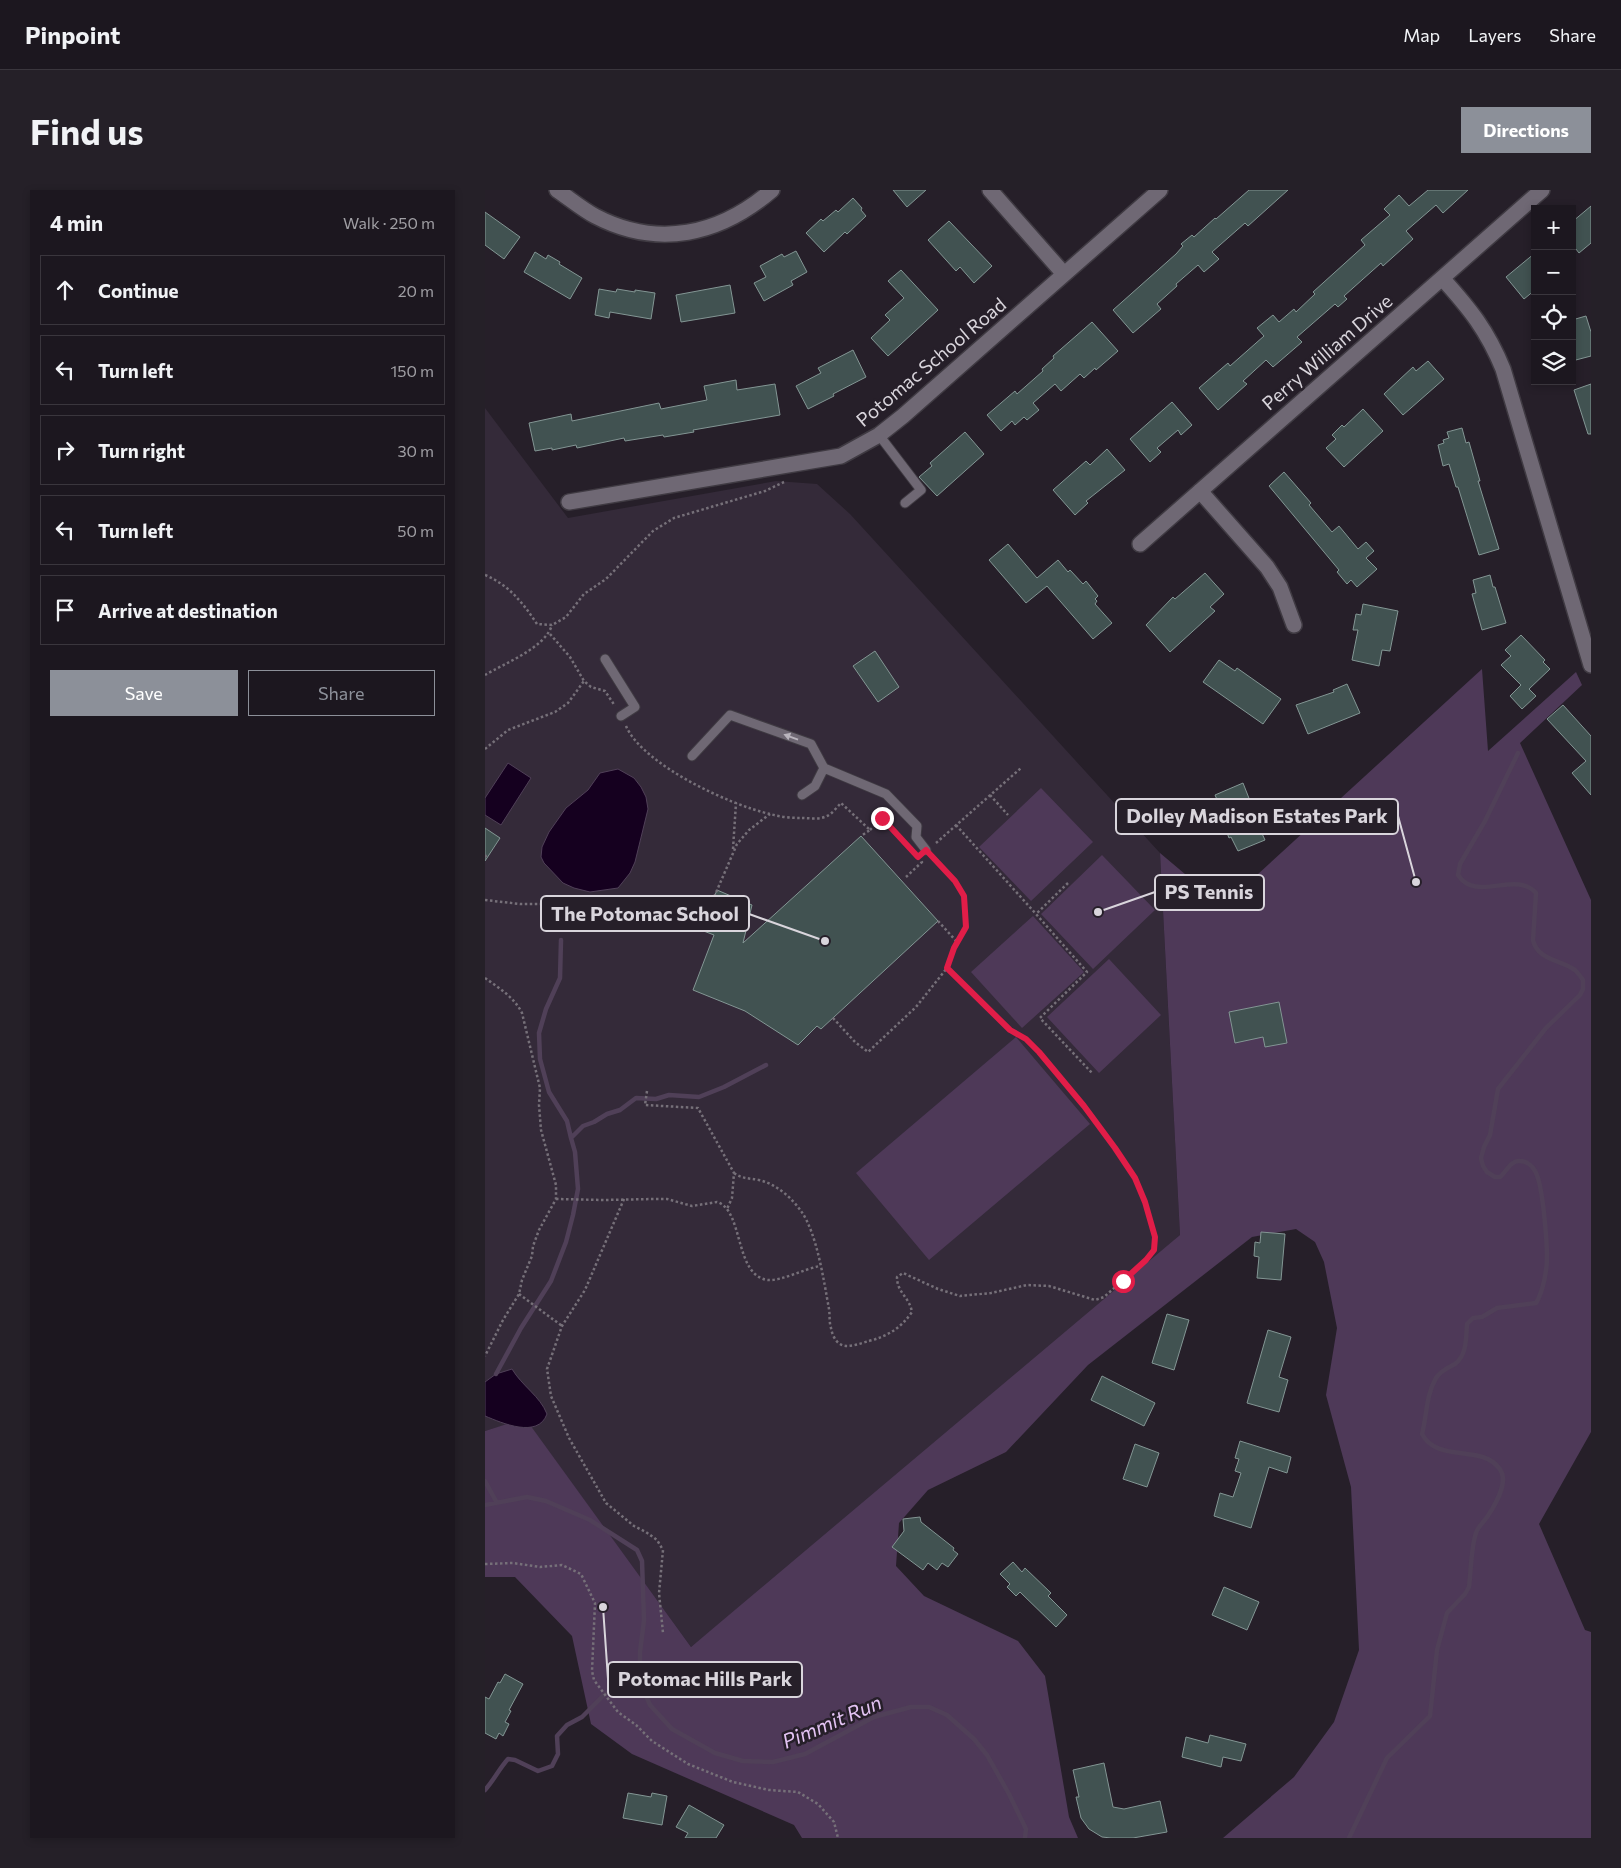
<!DOCTYPE html>
<meta charset="utf-8">
<style>
body{margin:0;font-family:Commissioner,sans-serif;background:#252028;color:#f1f3f6}
.controls{position:absolute;right:15px;top:15px;display:grid;overflow:hidden;border-radius:0px;box-shadow:0 2px 8px #0003}
.controls button{width:45px;height:45px;display:grid;place-items:center;padding:0;border:0;border-bottom:1px solid #3a363d;background:#1c171f;color:#f1f3f6;font:25px sans-serif}
.stop{position:absolute;width:15px;height:15px;margin:-11px;border:4px solid #e11d48;border-radius:50%;background:#fff}
.stop.end{background:#e11d48;border-color:#fff;box-shadow:0 1px 5px #0008}
.list{margin:0;padding:0;list-style:none}
h2{display:flex;justify-content:space-between;align-items:center;height:65px;margin:0;padding:0 20px;font-size:21px}
h2 small{font-size:16px;font-weight:400;color:#a09fa4}
.list li{display:grid;grid-template-columns:32px 1fr auto;gap:15px;align-items:center;box-sizing:border-box;height:70px;margin:0 10px 10px;padding:0 10px;border:1px solid #3a363d;border-radius:0px}
.list b{display:block;font-size:19px;white-space:nowrap}
.list em{font-size:16px;font-style:normal;color:#a09fa4}
.actions{display:flex;gap:10px;padding:15px 20px}
.actions a{flex:1;padding:11px 0;border:1px solid #8c9099;border-radius:0px;text-align:center;font-size:18px;color:#8c9099}
.actions .main{background:#8c9099;color:#fff}
.icon{flex:none;width:28px;height:28px;fill:none;stroke:currentColor;stroke-width:2;stroke-linecap:round;stroke-linejoin:round}
.map{position:relative;flex:none;width:1106px;height:1648px;overflow:hidden;border-radius:0px}
header{display:flex;align-items:center;gap:30px;box-sizing:border-box;height:70px;padding:0 25px;background:#1c171f;border-bottom:1px solid #3a363d}
header strong{font-size:24px}
nav{display:flex;gap:28px;margin-inline-start:auto;font-size:18px}
.intro{display:flex;align-items:center;justify-content:space-between;box-sizing:border-box;height:120px;padding:0 30px}
h1{margin:0;font-size:35px}
.button{padding:12px 22px;border-radius:0px;background:#8c9099;color:#fff;font-size:18px;font-weight:700}
main{display:flex;gap:30px;padding:0 30px}
aside{flex:1;background:#1c171f;border-radius:0px;box-shadow:0 2px 8px #0003}
.map>svg:first-child{display:block}
.built{fill:#342a39}
.green{fill:#4e3958}
.water{fill:#15001f;stroke:#504058}
.lines{fill:none;stroke-linecap:round;stroke-linejoin:round}
.stream{stroke:#504058;stroke-width:4.5}
.building{fill:#415251;stroke:#839694}
.lane-casing{stroke:#3f3a42;stroke-width:11}
.street-casing{stroke:#3f3a42;stroke-width:18}
.path{stroke:#767079;stroke-width:2.5;stroke-dasharray:2.5 2.5;stroke-linecap:butt}
.lane{stroke:#6f6874;stroke-width:9}
.street{stroke:#6f6874;stroke-width:15}
.oneway{fill:#b9b4bd}
.route{stroke:#e11d48;stroke-width:6}
.labels{text-anchor:middle;stroke-width:5;stroke-linejoin:round;paint-order:stroke}
.street-label{font-size:19px;fill:#d9d5dc;stroke:#261f29}
.water-label{font-size:20px;font-style:italic;fill:#e4c4f4;stroke:#261f29}
.leader{fill:none;stroke:#d9d5dc;stroke-width:2}
.callout-dot{fill:#d9d5dc;stroke:#261f29;stroke-width:2}
.callout{fill:#261f29;stroke:#d9d5dc;stroke-width:2}
.callout-label{font-size:20px;text-anchor:middle;font-weight:bold;fill:#d9d5dc}
</style>
<header>
<strong>Pinpoint</strong>
<nav><a>Map</a><a>Layers</a><a>Share</a></nav>
</header>
<div class="intro"><h1>Find us</h1><a class="button">Directions</a></div>
<main>
<aside>
<h2>4 min<small>Walk · 250 m</small></h2>
<ul class="list">
<li><svg class="icon" aria-label="ahead" viewBox="0 0 24 24"><path d="M12 20V5M6 11l6-6 6 6"/></svg><div><b>Continue</b></div><em>20 m</em></li>
<li><svg class="icon" aria-label="left" viewBox="0 0 24 24"><path d="M17 20v-9H6M10 6l-5 5 5 5"/></svg><div><b>Turn left</b></div><em>150 m</em></li>
<li><svg class="icon" aria-label="right" viewBox="0 0 24 24"><path d="M7 20v-9h11M14 6l5 5-5 5"/></svg><div><b>Turn right</b></div><em>30 m</em></li>
<li><svg class="icon" aria-label="left" viewBox="0 0 24 24"><path d="M17 20v-9H6M10 6l-5 5 5 5"/></svg><div><b>Turn left</b></div><em>50 m</em></li>
<li><svg class="icon" aria-label="arrive" viewBox="0 0 24 24"><path d="M6 21V4h12l-3 4 3 4H6"/></svg><div><b>Arrive at destination</b></div></li>
</ul>
<div class="actions"><a class="main">Save</a><a>Share</a></div>
</aside>
<div class="map">
<svg width="1106" height="1648" viewBox="0 0 1106 1648">
<rect width="100%" height="100%" fill="#261f29"/>
<path class="built" d="M0,218L83,328L291,291L332,294L365,324L675,663L695,1045L574,1159L206,1457L40,1229L0,1241Z"/>
<path class="green" d="M997,479L1003,561L1091,482L1097,495L1035,553L1106,710V1242L1054,1334L1100,1440L1106,1442V1648H738L809,1587L849,1532L874,1460L866,1297L841,1205L852,1138L839,1072L830,1052L811,1039L767,1047L603,1175L521,1262L443,1300L414,1333L411,1376L439,1406L533,1451L560,1486L584,1627L593,1648H317L309,1635L147,1564L106,1534L87,1446L30,1387H0V1241L40,1228L206,1457L695,1045L675,663L738,716Z
M556,598L608,652L546,711L494,657Z
M617,665L670,720L608,779L556,724Z
M548,726L599,782L537,838L486,782Z
M624,769L676,825L614,883L562,827Z
M531,847L605,934L444,1070L371,983Z"/>
<path class="water" d="M23,573L46,588L16,635L0,625V608Z
M133,579L149,588L156,597L161,607L163,619L150,672L145,683L133,698L105,702L89,698L78,693L59,673L56,667L57,657L64,642L81,618L103,600L115,583Z
M27,1179C37,1196 55,1206 62,1224C53,1249 17,1233 0,1226V1192L11,1184Z"/>
<g class="lines">
<path class="stream" d="M76,750L75,788L61,819L54,843L55,869L64,902L82,931L86,948
M11,1184L36,1138L66,1091L81,1052L88,1025L93,999L90,962L86,948L98,936L109,932L122,924L135,920L151,908L171,909L184,905L214,907L239,897L281,875
M0,1291L12,1313
M0,1315L42,1307L61,1311L105,1330L152,1360L157,1371L159,1430L155,1462V1492L165,1515L187,1539L230,1563L258,1571L288,1572L320,1564L389,1527L426,1517H444L462,1525L489,1549L502,1565L524,1604L541,1639L540,1648
M0,1600C9,1590 14,1579 23,1569L30,1570L53,1581L67,1576L73,1564L72,1546L82,1535L97,1527L120,1504L140,1495L155,1492
M864,1648L902,1568L945,1526L952,1460L962,1423L980,1404L984,1397C986,1381 986,1358 991,1343C993,1336 1001,1330 1004,1324C1012,1312 1024,1290 1014,1278C996,1254 952,1273 937,1244C942,1225 941,1205 951,1188C956,1180 963,1178 970,1174C982,1165 981,1148 982,1134L988,1128L997,1127L1012,1118L1051,1113C1056,1105 1060,1090 1061,1080C1064,1065 1058,993 1050,981C1047,975 1041,971 1035,971C1026,970 1021,982 1015,987H1010L1002,982L998,976L996,968L999,957L1005,945L1013,899L1061,838L1095,805L1098,799V790C1096,787 1093,783 1090,780C1077,770 1052,770 1048,750L1051,703C1031,680 991,713 973,685L975,674L1000,631L1033,563"/>
</g>
<path class="building" d="M408,0H441L422,17Z
M764,0H803L763,36L760,33L727,62L734,69L719,82L713,75L691,94L692,96L672,114L676,119L648,143L628,120L691,64L698,56L696,54L707,45L709,47L730,28L731,29Z
M943,0H983L958,23L951,15L921,41L928,49L898,76L896,73L859,106L862,109L853,117L850,114L812,147L817,152L788,177L781,170L758,191L762,194L733,220L714,198L743,173L745,176L779,146L772,138L788,125L794,132L809,119L811,122L830,104L828,102L880,55L876,50L905,25L899,19L914,5L924,16Z
M368,8L377,18L376,20L381,26L362,44L360,42L339,62L321,43L336,29L338,31L351,20L353,22Z
M1106,16V53L1094,63L1087,54V32Z
M0,22L35,47L19,69L0,55Z
M464,31L507,76L489,93L475,77L471,81L443,50Z
M311,61L322,82L306,91L308,95L279,111L269,93L281,87L275,76L297,64L299,67Z
M50,62L61,69L63,65L75,72L74,74L97,88L85,109L39,82Z
M1050,63V100L1039,109L1021,87Z
M416,80L453,120L403,166L386,148L405,130L400,125L419,108L403,91Z
M245,95L250,123L196,132L191,105Z
M114,99L131,102L132,99L150,102V100L170,103L166,129L125,122L124,128L110,125Z
M1101,126L1106,142V166L1087,171V130Z
M607,132L633,161L611,180L610,178L599,188L595,184L576,201L570,194L548,213L554,220L542,230L539,227L530,235L527,231L516,241L502,225L530,201L532,204L558,181L557,179L569,168L568,166Z
M368,160L381,187L348,204L349,206L323,219L311,196L336,183L333,178Z
M943,171L959,189L918,225L899,204L928,177L931,181Z
M251,190L252,200L290,194L295,225L208,240L209,242L179,247L178,245L140,251L139,248L92,258L91,255L67,260V258L50,261L44,233L86,224L87,231L174,213L176,219L222,210L219,196Z
M1106,194V244H1103L1089,200Z
M687,212L707,235L696,245L693,240L672,258L676,262L665,272L645,249Z
M878,219L898,241L859,277L841,258L851,249L847,245L857,235L859,237Z
M977,238L981,253L984,252L995,291H993L1014,359L994,365L973,297H971L964,274L958,276L953,255L959,253L958,250L964,248L962,242Z
M480,242L499,264L452,306L434,287L447,276L445,273Z
M622,259L640,280L601,311L603,313L590,325L568,300L601,271L605,275Z
M799,282L826,313L824,315L847,342L854,336L873,359L881,352L889,361L881,368L892,379L872,397L866,390L862,394L852,382L854,380L784,296Z
M523,354L552,388L573,370L583,382L585,380L598,394L601,391L613,406L610,409L612,411L610,414L627,433L608,449L562,396L541,413L504,370Z
M720,383L739,404L725,417L730,421L685,462L661,435L688,407L690,409Z
M1005,385L1008,397H1010L1021,433L997,440L987,404L991,403L988,390Z
M878,414L913,421L905,461L897,460L894,476L867,470L873,440H868L871,424L876,425Z
M1036,445L1060,470L1058,472L1065,479L1044,499L1051,506L1037,519L1025,506L1036,495L1016,475L1026,466L1020,460Z
M390,461L414,497L393,512L368,476Z
M734,470L750,481L752,478L796,509L778,534L718,492Z
M862,494L875,523L823,544L811,515L849,502L848,500Z
M1078,515L1106,546V605L1087,583L1101,571L1062,529Z
M758,593L769,621L775,619L782,634L774,637L780,650L753,661L746,647L744,648L739,635L740,634L735,622L737,621L730,605Z
M0,638L15,648L0,671Z
M376,646L453,731L336,839L332,836L313,855L260,821L208,800L229,745L216,740L232,700L267,715L258,753Z
M794,812L802,853L780,857L778,847L750,853L744,822Z
M776,1042L800,1044L796,1090L772,1088L774,1067L769,1066L770,1052L775,1053Z
M682,1124L704,1130L689,1180L667,1173Z
M783,1140L806,1147L794,1187L803,1190L794,1222L762,1213Z
M617,1186L670,1213L659,1236L606,1210Z
M755,1251L806,1267L802,1283L784,1277L766,1338L729,1326L735,1303L748,1307L756,1283L750,1281L754,1269L750,1268Z
M650,1254L674,1263L662,1297L638,1289Z
M435,1327L436,1332L469,1358L468,1360L473,1364L463,1377L457,1373L452,1380L443,1373L438,1380L407,1357L419,1341L418,1329Z
M528,1372L537,1382L540,1378L566,1403L563,1406L582,1425L571,1437L535,1402L531,1406L522,1397L525,1394L515,1384Z
M739,1397L774,1412L762,1440L727,1425Z
M20,1484L38,1494L24,1520L26,1521L20,1532L24,1534L18,1546L14,1543L11,1549L0,1543V1507L4,1509L13,1492L15,1493Z
M725,1545L761,1554L756,1571L738,1567L736,1577L697,1567L701,1547L723,1553Z
M619,1573L628,1617L639,1619L675,1611L682,1642L648,1648H626L617,1647L604,1639L596,1628L591,1607H594L588,1580Z
M143,1603L166,1607L167,1603L182,1606L177,1635L138,1628Z
M204,1615L239,1635L231,1648H200L203,1643L191,1637Z"/>
<g class="lines">
<g class="lane-casing">
<path id="lane" d="M394,245L436,300L420,313
M120,469L150,517L136,526
M207,566L245,525L326,554L339,578L401,604L432,636L431,647L441,660
M317,605L330,596L339,578"/>
</g>
<g class="street-casing">
<path id="street" d="M72,0C85,9 97,19 110,26C173,59 235,45 287,0
M505,0L579,84
M957,88C985,119 1002,140 1018,179L1106,475
M715,301L782,377L795,397L809,435
M84,312L356,266L394,245L418,226L675,0
M655,354L1057,0"/>
</g>
<path class="path" d="M0,385C24,395 38,413 52,434L67,435L81,427L99,404L121,389L168,341L189,328L280,301L299,292
M65,444L85,467L99,491L106,497L120,501L130,516
M0,485C20,473 60,458 67,435
M141,536C158,575 245,615 285,624C295,627 306,628 316,628C324,628 334,630 342,626C347,624 352,617 356,613L385,640L376,646
M0,559L23,540L70,522L83,513L99,491
M505,605L523,625
M397,628L420,653
M471,635L551,724
M385,640L399,626
M451,653L536,578
M248,659L251,613
M0,665L2,668
M421,687L437,672L436,671
M583,693L551,724L602,782L555,828L607,883
M0,710L35,714H149L183,719L220,728L252,654L264,640L285,624
M453,731L472,752
M0,788C14,798 29,807 37,823L55,898L54,915L56,940L71,995V1009L54,1040L48,1056L47,1066L37,1090L34,1104L18,1130L0,1166
M348,828L370,852L383,862L431,817L462,778L469,757L481,737L479,706L470,691L449,668
M162,901L160,915L213,918L249,983L247,1008L242,1019
M249,983C257,989 264,988 274,990C291,994 306,1007 316,1021C332,1043 339,1092 344,1119C345,1125 344,1132 346,1138C347,1144 350,1151 355,1154C363,1159 376,1153 384,1151C403,1146 416,1138 427,1122C424,1106 412,1103 412,1087L418,1083L453,1099L475,1106L506,1103L542,1095L564,1096L610,1110L619,1107L661,1070L669,1060L670,1047L660,1012L650,988L630,958L599,916L555,862L541,849L525,840L462,778
M71,1009L119,1010L169,1009H182L207,1016L232,1012C259,1020 249,1086 283,1090C297,1091 319,1079 335,1076
M139,1009L100,1100L77,1136L62,1179L66,1206L84,1248L121,1313L149,1336L161,1342L172,1350L178,1360L174,1403L178,1443
M34,1104L77,1136
M0,1374L28,1373L55,1377L77,1375L96,1384L110,1413L107,1481L109,1490L133,1522L151,1535L167,1551L203,1574L248,1592L284,1600L313,1602L333,1614L349,1632L353,1648"/>
<use href="#lane" class="lane"/>
<use href="#street" class="street"/>
</g>
<defs><path id="oneway-solid" d="M-6-.8H1V-3.2L6.5 0L1 3.2V.8H-6Z" transform="scale(1.25)"/></defs>
<use class="oneway" href="#oneway-solid" transform="translate(306 547) rotate(-160)"/>
<g class="lines">
<path class="route" d="M397,628L433,667L441,660L470,691L479,706L481,737L469,758L462,778L525,840L541,849L554,862L599,916L630,958L650,988L660,1012L670,1047L669,1060L661,1070L638,1091"/>
</g>
<g class="labels">
<g class="street-label">
<text transform="translate(842 162) rotate(-41)" y="7">Perry William Drive</text>
<text transform="translate(446 172) rotate(-40)" y="7">Potomac School Road</text>
</g>
<g class="water-label">
<text transform="translate(347 1532) rotate(-23)" y="7">Pimmit Run</text>
</g>
</g>
<path class="leader" d="M931 692L913 626M613 722L670 702M340 751L264 724M118 1417L123 1489"/>
<g class="callout-dot">
<circle cx="931" cy="692" r="5"/>
<circle cx="613" cy="722" r="5"/>
<circle cx="340" cy="751" r="5"/>
<circle cx="118" cy="1417" r="5"/>
</g>
<g class="callout">
<rect x="631" y="609" width="282" height="35" rx="5"/>
<rect x="670" y="685" width="109" height="35" rx="5"/>
<rect x="56" y="706" width="208" height="35" rx="5"/>
<rect x="123" y="1472" width="194" height="35" rx="5"/>
</g>
<g class="callout-label">
<text x="772" y="633">Dolley Madison Estates Park</text>
<text x="724" y="709">PS Tennis</text>
<text x="160" y="731">The Potomac School</text>
<text x="220" y="1496">Potomac Hills Park</text>
</g>
</svg>
<div class="controls">
<button>+</button>
<button>−</button>
<button><svg class="icon" aria-label="locate" viewBox="0 0 24 24"><circle cx="12" cy="12" r="6"/><path d="M12 2v4M12 18v4M2 12h4M18 12h4"/></svg></button>
<button><svg class="icon" aria-label="layers" viewBox="0 0 24 24"><path d="M12 4l9 5-9 5-9-5zM3 14l9 5 9-5"/></svg></button>
</div>
<div class="stop" style="left:638px;top:1091px"></div>
<div class="stop end" style="left:397px;top:628px"></div>
</div>
</main>
